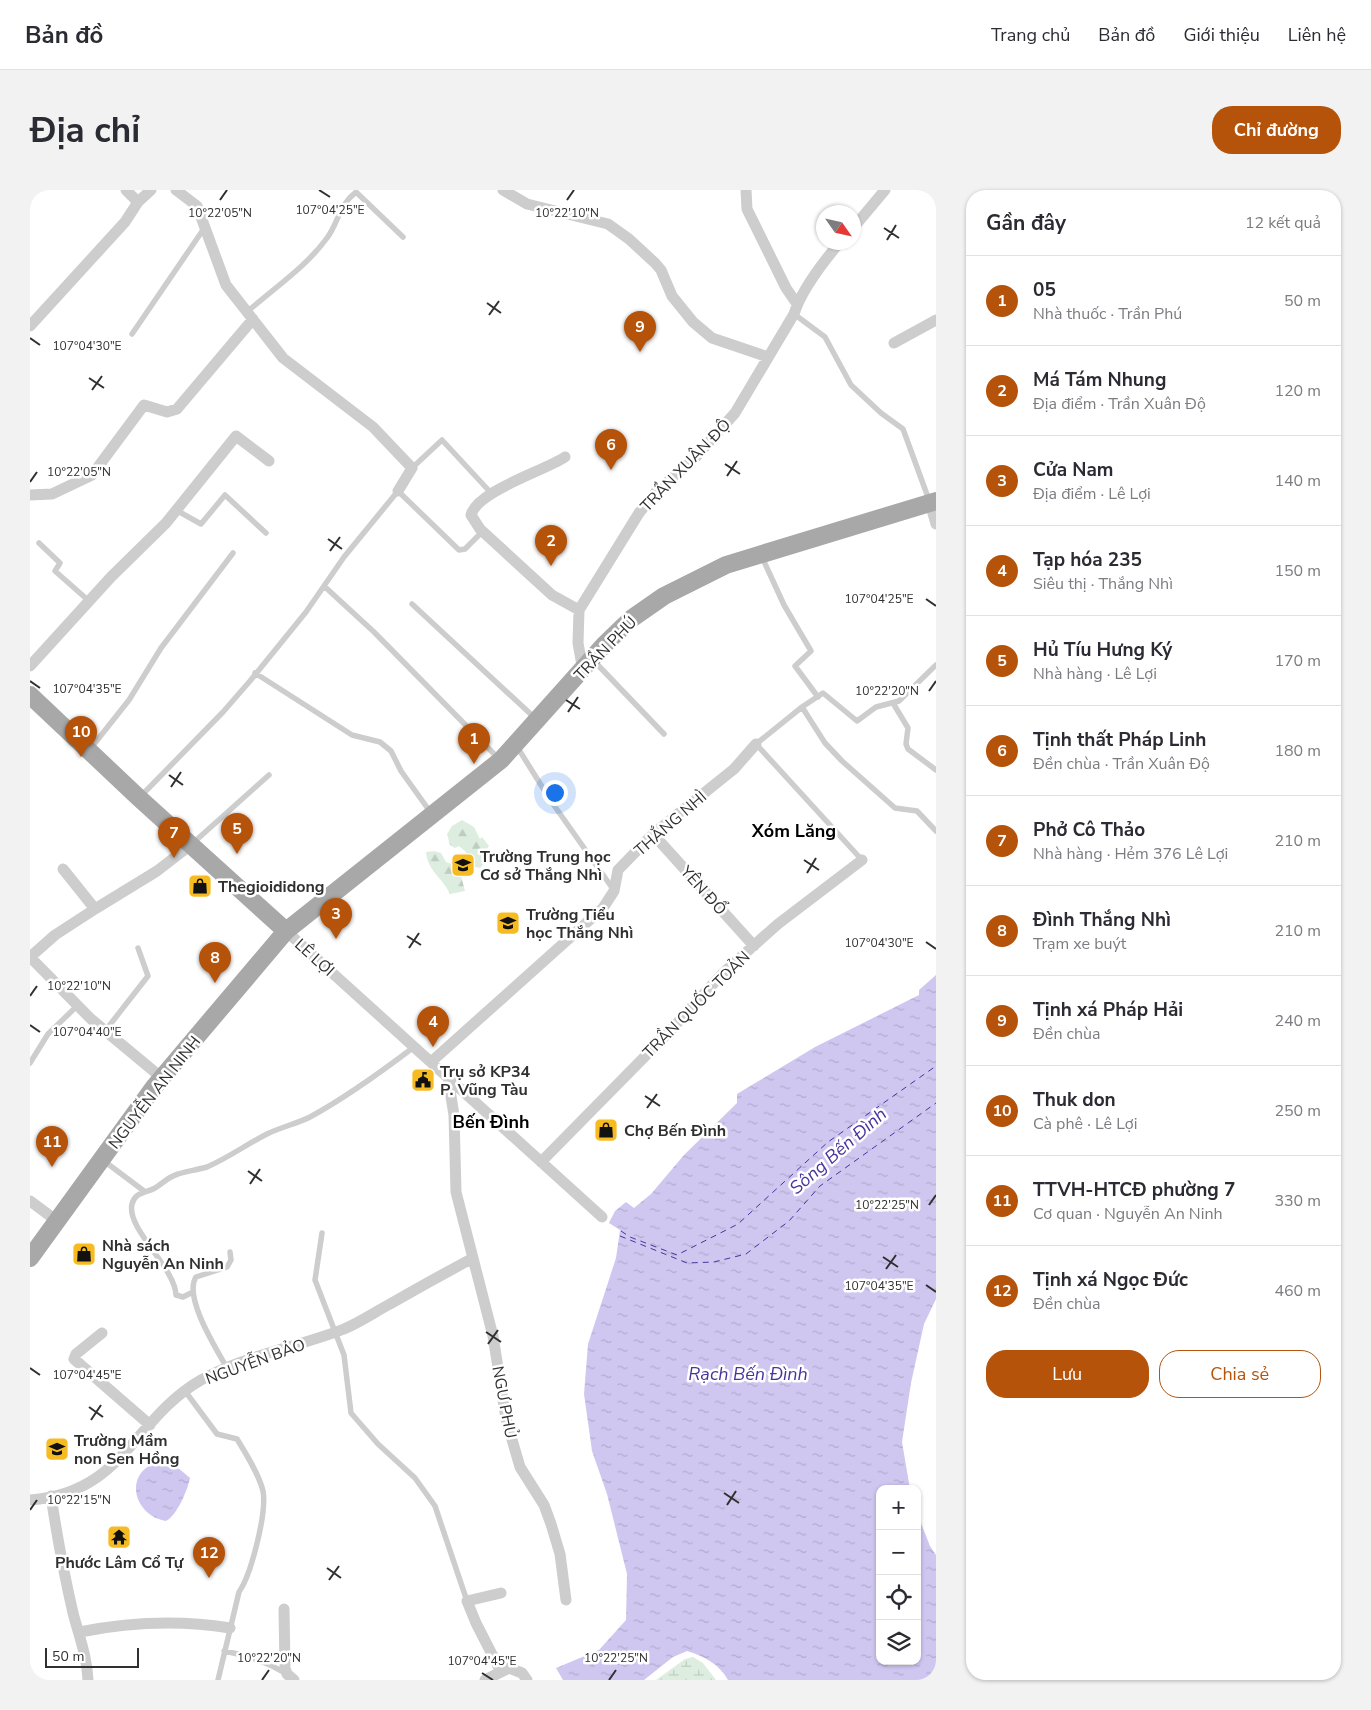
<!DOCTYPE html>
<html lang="vi">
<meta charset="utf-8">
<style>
body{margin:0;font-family:"Nunito Sans",sans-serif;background:#f2f2f3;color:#2b2b33}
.controls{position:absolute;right:15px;bottom:15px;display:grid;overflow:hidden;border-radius:10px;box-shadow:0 1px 4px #0004}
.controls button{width:45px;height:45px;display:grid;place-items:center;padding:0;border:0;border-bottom:1px solid #e1e1e2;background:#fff;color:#2b2b33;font:25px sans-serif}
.compass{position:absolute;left:786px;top:15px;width:45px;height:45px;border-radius:50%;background:#fff;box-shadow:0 1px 4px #0004;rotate:124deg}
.scale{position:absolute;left:15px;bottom:12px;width:94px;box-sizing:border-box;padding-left:5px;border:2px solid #303030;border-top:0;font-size:14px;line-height:18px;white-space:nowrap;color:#303030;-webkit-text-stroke:4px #fff;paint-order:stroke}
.you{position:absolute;left:524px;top:602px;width:18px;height:18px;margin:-12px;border:4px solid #fff;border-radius:50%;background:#1a73e8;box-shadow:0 0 0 8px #1a73e833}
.badge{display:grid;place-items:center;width:32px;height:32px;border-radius:50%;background:#b45309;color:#fff;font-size:16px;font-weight:700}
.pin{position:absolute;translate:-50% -41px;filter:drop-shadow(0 1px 2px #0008)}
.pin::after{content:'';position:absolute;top:26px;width:18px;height:15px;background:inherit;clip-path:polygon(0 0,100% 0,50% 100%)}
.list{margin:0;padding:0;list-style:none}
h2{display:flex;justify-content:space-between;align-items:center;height:65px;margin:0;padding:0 20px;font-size:21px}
h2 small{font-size:16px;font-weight:400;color:#7c7c81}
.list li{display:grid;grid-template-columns:32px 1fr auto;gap:15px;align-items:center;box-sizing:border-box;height:90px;padding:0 20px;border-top:1px solid #e1e1e2}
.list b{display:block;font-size:19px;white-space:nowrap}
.list p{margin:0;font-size:16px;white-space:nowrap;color:#7c7c81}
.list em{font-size:16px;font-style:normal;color:#7c7c81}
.actions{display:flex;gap:10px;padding:15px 20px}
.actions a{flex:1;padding:11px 0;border:1px solid #b45309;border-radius:20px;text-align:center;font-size:18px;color:#b45309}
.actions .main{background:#b45309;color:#fff}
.icon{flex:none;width:28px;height:28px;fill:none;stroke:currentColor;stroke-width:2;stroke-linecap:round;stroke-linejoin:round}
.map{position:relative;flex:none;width:906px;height:1490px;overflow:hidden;border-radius:20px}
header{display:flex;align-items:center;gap:30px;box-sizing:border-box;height:70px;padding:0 25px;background:#fff;border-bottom:1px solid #e1e1e2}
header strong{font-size:24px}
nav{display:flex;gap:28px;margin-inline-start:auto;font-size:18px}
.intro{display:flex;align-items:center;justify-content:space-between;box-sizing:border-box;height:120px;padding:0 30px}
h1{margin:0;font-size:35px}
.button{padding:12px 22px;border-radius:20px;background:#b45309;color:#fff;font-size:18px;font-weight:700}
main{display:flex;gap:30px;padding:0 30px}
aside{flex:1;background:#fff;border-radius:20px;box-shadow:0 1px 4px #0004}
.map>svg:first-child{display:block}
.forest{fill:url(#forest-firs)}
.wetland{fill:url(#wetland-marsh)}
.water{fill:url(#water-ripples)}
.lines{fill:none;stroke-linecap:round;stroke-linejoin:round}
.ferry{stroke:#47359b;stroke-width:1;stroke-dasharray:6 5;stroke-linecap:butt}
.service{stroke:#cdcdcd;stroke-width:5.5}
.minor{stroke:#cdcdcd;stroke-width:11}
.primary{stroke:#a8a8a8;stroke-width:18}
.ticks{fill:none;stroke:#303030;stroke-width:2}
.labels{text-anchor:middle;stroke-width:5;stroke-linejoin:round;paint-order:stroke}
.street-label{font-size:16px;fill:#303030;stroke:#fff}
.poi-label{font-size:16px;font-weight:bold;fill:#303030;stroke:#fff;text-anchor:start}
.neighbourhood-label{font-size:18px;font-weight:bold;fill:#000;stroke:#fff}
.water-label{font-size:18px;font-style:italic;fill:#47359b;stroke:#fff}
.ticks-label{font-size:12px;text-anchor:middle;fill:#303030;stroke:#fff;stroke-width:5;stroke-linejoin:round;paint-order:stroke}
</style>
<header>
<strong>Bản đồ</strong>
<nav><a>Trang chủ</a><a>Bản đồ</a><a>Giới thiệu</a><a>Liên hệ</a></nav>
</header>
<div class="intro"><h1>Địa chỉ</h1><a class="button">Chỉ đường</a></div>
<main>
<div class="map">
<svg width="906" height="1490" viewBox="0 0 906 1490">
<defs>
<pattern id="forest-firs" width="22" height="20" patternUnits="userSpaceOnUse" patternTransform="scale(1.25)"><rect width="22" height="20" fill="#ddeee1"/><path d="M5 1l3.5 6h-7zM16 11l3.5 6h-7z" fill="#beccc1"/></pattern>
<pattern id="wetland-marsh" width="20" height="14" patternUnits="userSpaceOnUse" patternTransform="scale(1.25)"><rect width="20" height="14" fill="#ddeee1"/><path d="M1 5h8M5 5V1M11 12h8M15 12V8" fill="none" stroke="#beccc1"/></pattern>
<pattern id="water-ripples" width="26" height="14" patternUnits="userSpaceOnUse" patternTransform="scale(1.25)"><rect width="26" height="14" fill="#cfc7f0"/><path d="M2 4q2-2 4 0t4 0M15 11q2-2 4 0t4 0" fill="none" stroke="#b2abce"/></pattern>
</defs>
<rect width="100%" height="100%" fill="#fff"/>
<path class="forest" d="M432,630L444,637L450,649L452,647L459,656L457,659L458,670L450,678L442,676L443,669L436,666V662L429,656L425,658L420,655L417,644L422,636Z
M404,661L411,663L416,672L425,675V678L431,686L435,701L420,704C413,688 398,682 396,662Z"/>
<path class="wetland" d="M663,1467L673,1473L686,1490H626L655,1469Z"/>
<path class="water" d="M906,785V1109L894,1134L881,1193L872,1252L880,1299H850V1471H887V1323L900,1356L906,1365V1490H698C689,1474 674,1466 657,1461L643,1467L614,1490H533L526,1478L569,1460L596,1430L597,1384L577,1304L562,1261L554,1204L558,1154L586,1068L590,1040L579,1033L585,1021L596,1012L604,1018L621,1004L654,965L707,913V904L785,857L889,805V800Z
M128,1272L147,1277L160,1288C158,1299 147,1326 136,1331C104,1326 92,1283 128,1272Z"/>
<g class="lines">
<path class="ferry" d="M591,1041L600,1047L647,1065L708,1034L798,952L906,876
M590,1046L657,1073L684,1072L716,1064L759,1031L790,996L906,913"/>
<path class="service" d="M217,122C244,98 276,77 297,48C309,32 308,16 326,2L373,47
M764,124L795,147L821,195L851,223L873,239L899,310
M102,144L175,37
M382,278L412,250L462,304
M146,320L171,334L195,305L236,343
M9,353L30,373L25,381L59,411
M731,365L754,415L781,461L765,476L788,507
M294,396L344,442L469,569
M382,414L506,529
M564,471L634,544
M225,483L322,545L350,552L361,561L371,581L401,623
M863,513L878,538L876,554L878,559L906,580
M772,517L795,553L812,571L865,618L887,621L906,641
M486,555L521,611L583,699
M61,558L99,510L131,458L203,363
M110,607L193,522L220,491L276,422L314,367L368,301L429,360L435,359L452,342
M163,653L239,585
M832,670L726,554L772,517L793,503L827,531L846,517L869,511L906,475
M75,841L118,786L108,758
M0,873L18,844L47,816
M74,971L114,1001
M292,1043L285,1090L314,1165L321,1223L348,1254L385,1288L405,1316L437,1411
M163,1102L153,1107L146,1105C145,1077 96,1039 102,1014C105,1002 116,1003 125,998C133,993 138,987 148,984C157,981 167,980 177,977C198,968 217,954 237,944C251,937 266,934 280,927C317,907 351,882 384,857
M197,1178C187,1160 153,1107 166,1087L197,1077L201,1070L200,1062
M155,1201L187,1244L207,1249C216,1264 229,1284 233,1301C237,1323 221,1385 209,1402L188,1490
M194,1461C217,1465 235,1471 255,1483"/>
<path class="minor" d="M96,0L108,12
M146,0L167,16L196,95L253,168L343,237L382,278L368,301
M473,0L497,14L578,34L599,49L625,73L631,80L642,106L663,132L682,148L738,167
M716,0L717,19L756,98L767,114
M824,37L855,0
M0,136L95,32L108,12L121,0
M864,153L906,130
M535,267C514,281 447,301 441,325L450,339L522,405L549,420
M0,305L22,304L62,285L114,215L137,222L147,219L223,129
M900,313L906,334
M0,476L81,387L136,333L206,246L239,271
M553,481L548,453L549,420L609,323L626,302L663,270L705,223L764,124C771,101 794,71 810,52
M623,644L724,756
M65,719L127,681L162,654
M256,741L572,1027
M0,767L61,829L132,888
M0,767L25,745L65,719L33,679
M401,872L573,718L584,701L588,680L623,644L704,579L726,554
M418,888L424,925L426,1002L463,1146L476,1229L490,1277L514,1315L521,1334L530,1364L536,1410
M511,972L638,843L693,783L748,734L832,670
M0,1011L27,1031
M72,1143L46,1164L44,1169L120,1235
M21,1306C27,1346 34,1384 43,1423C49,1446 57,1466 58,1490
M0,1310C94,1303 103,1229 171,1190C213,1166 268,1157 314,1139C330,1132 345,1122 360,1114C388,1098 415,1083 443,1068
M254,1419L255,1478L257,1484L264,1490
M50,1442C100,1432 150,1430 200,1438
M471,1482L446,1433L437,1411L471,1403
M455,1490L479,1478L492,1483L497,1490"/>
<path class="primary" d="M0,505L109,608L256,741
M0,1068L124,897L256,741L471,570L574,455L601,429L634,406L696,375L906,311"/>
</g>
<path class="ticks" d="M289,0L300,7M190,10L197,0M537,10L544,0M854,38L869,48M857,50L866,35M457,113L471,123M459,125L469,111M0,148L10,155M59,188L74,198M62,200L72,186M695,274L710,284M697,286L707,271M0,292L7,282M298,349L312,359M300,361L310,347M896,409L906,416M0,491L10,498M899,501L906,491M536,510L550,519M538,522L548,507M139,585L153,595M141,597L151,582M774,670L789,680M777,683L786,668M377,746L391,755M896,752L906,759M379,758L389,743M0,806L7,796M0,835L10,842M615,906L630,916M617,918L627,904M218,981L232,991M220,994L230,979M899,1015L906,1005M853,1067L868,1077M856,1079L866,1065M896,1095L906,1102M456,1142L471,1152M458,1154L468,1140M0,1178L10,1185M59,1217L73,1227M61,1230L71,1215M694,1303L709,1313M697,1315L706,1301M0,1320L7,1310M297,1378L311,1388M299,1390L309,1376M452,1483L463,1490M232,1490L239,1480M579,1490L586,1480"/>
<defs>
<g id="school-square" transform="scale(1.25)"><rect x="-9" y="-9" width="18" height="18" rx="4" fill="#f7bb22" stroke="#fff"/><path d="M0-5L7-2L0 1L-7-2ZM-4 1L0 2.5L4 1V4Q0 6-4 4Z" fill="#111"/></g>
<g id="shop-square" transform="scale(1.25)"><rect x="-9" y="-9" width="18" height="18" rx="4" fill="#f7bb22" stroke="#fff"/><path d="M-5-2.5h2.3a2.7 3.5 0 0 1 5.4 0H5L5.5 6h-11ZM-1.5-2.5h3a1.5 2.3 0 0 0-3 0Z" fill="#111"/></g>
<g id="civic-square" transform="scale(1.25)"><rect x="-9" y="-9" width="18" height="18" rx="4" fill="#f7bb22" stroke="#fff"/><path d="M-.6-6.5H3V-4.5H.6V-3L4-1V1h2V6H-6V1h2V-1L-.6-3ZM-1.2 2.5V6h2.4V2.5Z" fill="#111"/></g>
<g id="temple-square" transform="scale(1.25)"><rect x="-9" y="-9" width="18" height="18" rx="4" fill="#f7bb22" stroke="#fff"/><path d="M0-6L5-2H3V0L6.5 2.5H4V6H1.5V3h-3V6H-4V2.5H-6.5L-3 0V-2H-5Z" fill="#111"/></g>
</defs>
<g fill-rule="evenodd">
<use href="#school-square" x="433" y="675"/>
<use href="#shop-square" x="170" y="696"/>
<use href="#school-square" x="478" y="733"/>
<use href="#civic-square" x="393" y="890"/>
<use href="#shop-square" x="576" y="940"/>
<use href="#shop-square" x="54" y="1064"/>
<use href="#school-square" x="27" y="1259"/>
<use href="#temple-square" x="89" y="1347"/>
</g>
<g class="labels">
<g class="street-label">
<text transform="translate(655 275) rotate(-46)" y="6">TRẦN XUÂN ĐỘ</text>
<text transform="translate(575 458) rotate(-46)" y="6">TRẦN PHÚ</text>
<text transform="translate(640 633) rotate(-41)" y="6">THẮNG NHÌ</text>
<text transform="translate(674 700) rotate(48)" y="6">YÊN ĐỔ</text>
<text transform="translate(285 767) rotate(42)" y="6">LÊ LỢI</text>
<text transform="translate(666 814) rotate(-45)" y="6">TRẦN QUỐC TOẢN</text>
<text transform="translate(124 902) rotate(-52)" y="6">NGUYỄN AN NINH</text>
<text transform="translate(225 1171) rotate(-20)" y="6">NGUYỄN BẢO</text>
<text transform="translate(475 1212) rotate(79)" y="6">NGƯ PHỦ</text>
</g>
<g class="poi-label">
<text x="450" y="672">Trường Trung học<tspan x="450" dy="18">Cơ sở Thắng Nhì</tspan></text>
<text x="188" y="702">Thegioididong</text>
<text x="496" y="730">Trường Tiểu<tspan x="496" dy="18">học Thắng Nhì</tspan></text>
<text x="410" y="887">Trụ sở KP34<tspan x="410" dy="18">P. Vũng Tàu</tspan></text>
<text x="594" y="946">Chợ Bến Đình</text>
<text x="72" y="1061">Nhà sách<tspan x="72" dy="18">Nguyễn An Ninh</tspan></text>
<text x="44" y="1256">Trường Mầm<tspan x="44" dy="18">non Sen Hồng</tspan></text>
<text x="89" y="1378" text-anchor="middle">Phước Lâm Cổ Tự</text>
</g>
<g class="neighbourhood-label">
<text x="764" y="647">Xóm Lăng</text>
<text x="461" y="938">Bến Đình</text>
</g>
<g class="water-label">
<text transform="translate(808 961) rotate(-41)" y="6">Sông Bến Đình</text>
<text x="718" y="1190">Rạch Bến Đình</text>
</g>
</g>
<g class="ticks-label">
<text x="300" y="24">107°04'25"E</text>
<text x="190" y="27">10°22'05"N</text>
<text x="537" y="27">10°22'10"N</text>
<text x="57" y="160">107°04'30"E</text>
<text x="49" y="286">10°22'05"N</text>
<text x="849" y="413">107°04'25"E</text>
<text x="57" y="503">107°04'35"E</text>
<text x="857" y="505">10°22'20"N</text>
<text x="849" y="757">107°04'30"E</text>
<text x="49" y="800">10°22'10"N</text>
<text x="57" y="846">107°04'40"E</text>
<text x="857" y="1019">10°22'25"N</text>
<text x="849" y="1100">107°04'35"E</text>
<text x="57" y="1189">107°04'45"E</text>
<text x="49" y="1314">10°22'15"N</text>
<text x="239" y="1472">10°22'20"N</text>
<text x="586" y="1472">10°22'25"N</text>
<text x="452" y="1475">107°04'45"E</text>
</g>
</svg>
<div class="controls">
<button>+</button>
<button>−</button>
<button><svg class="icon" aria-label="locate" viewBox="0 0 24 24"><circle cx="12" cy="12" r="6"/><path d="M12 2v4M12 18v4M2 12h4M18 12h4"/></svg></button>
<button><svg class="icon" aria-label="layers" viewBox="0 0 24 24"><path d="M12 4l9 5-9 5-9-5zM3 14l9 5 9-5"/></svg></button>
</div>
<svg class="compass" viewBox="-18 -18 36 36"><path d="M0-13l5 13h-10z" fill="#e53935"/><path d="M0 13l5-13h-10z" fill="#7c7c81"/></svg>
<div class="scale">50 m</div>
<div class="you"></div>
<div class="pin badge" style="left:444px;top:574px">1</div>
<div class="pin badge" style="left:521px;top:376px">2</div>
<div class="pin badge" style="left:306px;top:749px">3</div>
<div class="pin badge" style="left:403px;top:857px">4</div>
<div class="pin badge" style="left:207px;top:664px">5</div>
<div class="pin badge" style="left:581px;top:280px">6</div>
<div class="pin badge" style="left:144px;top:668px">7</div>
<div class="pin badge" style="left:185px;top:793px">8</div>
<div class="pin badge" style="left:610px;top:162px">9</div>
<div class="pin badge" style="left:51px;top:567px">10</div>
<div class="pin badge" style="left:22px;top:977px">11</div>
<div class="pin badge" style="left:179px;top:1388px">12</div>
</div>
<aside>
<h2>Gần đây<small>12 kết quả</small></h2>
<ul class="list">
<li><span class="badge">1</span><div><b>05</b><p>Nhà thuốc · Trần Phú</p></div><em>50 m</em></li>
<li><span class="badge">2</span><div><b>Má Tám Nhung</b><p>Địa điểm · Trần Xuân Độ</p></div><em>120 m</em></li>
<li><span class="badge">3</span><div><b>Cửa Nam</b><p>Địa điểm · Lê Lợi</p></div><em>140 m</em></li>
<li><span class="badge">4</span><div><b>Tạp hóa 235</b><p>Siêu thị · Thắng Nhì</p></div><em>150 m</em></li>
<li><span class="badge">5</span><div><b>Hủ Tíu Hưng Ký</b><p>Nhà hàng · Lê Lợi</p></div><em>170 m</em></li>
<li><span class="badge">6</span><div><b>Tịnh thất Pháp Linh</b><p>Đền chùa · Trần Xuân Độ</p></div><em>180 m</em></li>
<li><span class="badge">7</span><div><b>Phở Cô Thảo</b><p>Nhà hàng · Hẻm 376 Lê Lợi</p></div><em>210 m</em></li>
<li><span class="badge">8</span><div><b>Đình Thắng Nhì</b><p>Trạm xe buýt</p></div><em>210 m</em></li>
<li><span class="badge">9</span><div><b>Tịnh xá Pháp Hải</b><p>Đền chùa</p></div><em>240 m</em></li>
<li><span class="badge">10</span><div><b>Thuk don</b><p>Cà phê · Lê Lợi</p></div><em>250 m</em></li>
<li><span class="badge">11</span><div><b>TTVH-HTCĐ phường 7</b><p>Cơ quan · Nguyễn An Ninh</p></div><em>330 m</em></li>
<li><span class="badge">12</span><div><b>Tịnh xá Ngọc Đức</b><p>Đền chùa</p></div><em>460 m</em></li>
</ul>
<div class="actions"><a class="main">Lưu</a><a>Chia sẻ</a></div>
</aside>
</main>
